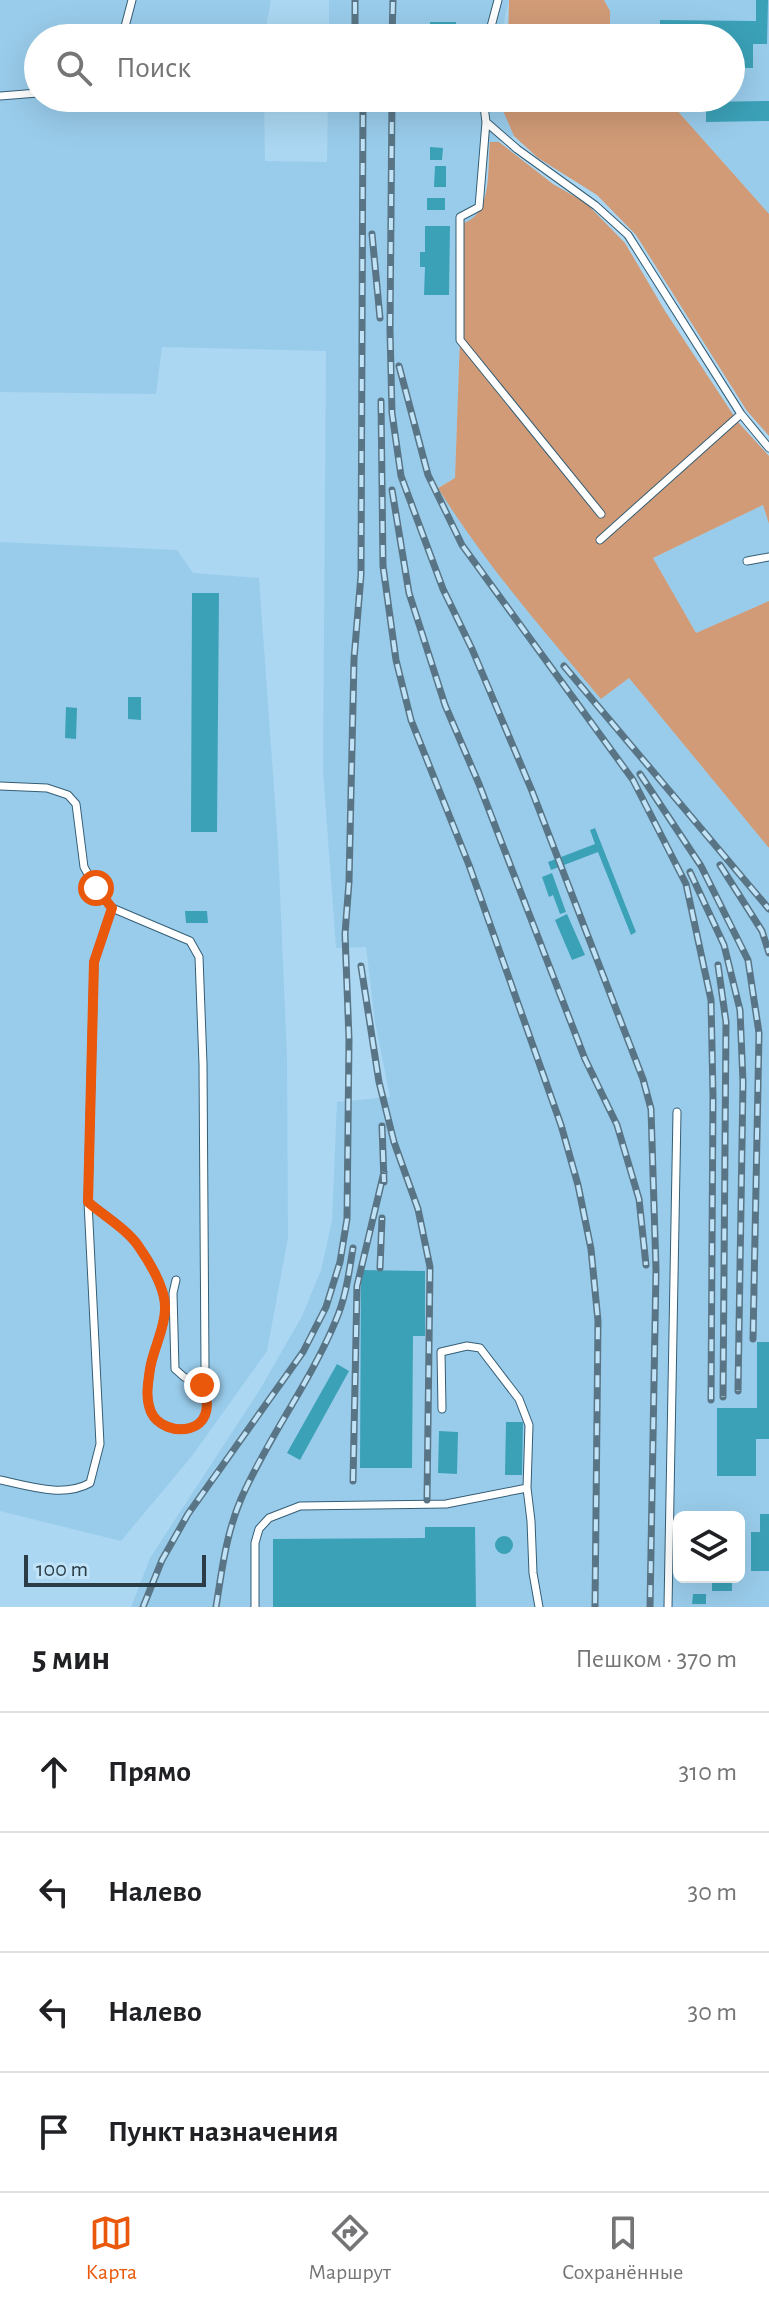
<!DOCTYPE html>
<html lang="ru">
<meta charset="utf-8">
<style>
body{margin:0;font-family:"Alegreya Sans",sans-serif;background:#f2f2f2;color:#202124}
.controls{position:absolute;right:24px;bottom:24px;display:grid;overflow:hidden;border-radius:12px;box-shadow:0 8px 32px #0002}
.controls button{width:72px;height:72px;display:grid;place-items:center;padding:0;border:0;border-bottom:2px solid #e0e0e0;background:#fff;color:#202124;font:40px sans-serif}
.scale{position:absolute;left:24px;bottom:20px;width:182px;box-sizing:border-box;padding-left:8px;border:4px solid #2a3c46;border-top:0;font-size:22px;line-height:28px;white-space:nowrap;color:#2a3c46;-webkit-text-stroke:6px #c0e3f8;paint-order:stroke}
.stop{position:absolute;width:24px;height:24px;margin:-18px;border:6px solid #ea580c;border-radius:50%;background:#fff}
.stop.end{background:#ea580c;border-color:#fff;box-shadow:0 2px 8px #0008}
.list{margin:0;padding:0;list-style:none}
h2{display:flex;justify-content:space-between;align-items:center;height:104px;margin:0;padding:0 32px;font-size:34px}
h2 small{font-size:26px;font-weight:400;color:#757577}
.list li{display:grid;grid-template-columns:52px 1fr auto;gap:24px;align-items:center;box-sizing:border-box;height:120px;padding:0 32px;border-top:2px solid #e0e0e0}
.list b{display:block;font-size:30px;white-space:nowrap}
.list em{font-size:26px;font-style:normal;color:#757577}
.icon{flex:none;width:44px;height:44px;fill:none;stroke:currentColor;stroke-width:2;stroke-linecap:round;stroke-linejoin:round}
.map{position:relative;flex:none;width:769px;height:1607px;overflow:hidden}
.search{position:absolute;background:#fff;box-shadow:0 8px 32px #0002;left:24px;right:24px;top:24px;height:88px;display:flex;align-items:center;gap:20px;box-sizing:border-box;padding:0 28px;border-radius:44px;color:#757577;font-size:30px}
.sheet{height:584px;background:#fff}
nav{display:flex;justify-content:space-around;align-items:center;box-sizing:border-box;height:112px;border-top:2px solid #e0e0e0;background:#fff;font-size:22px;color:#757577}
nav a{display:grid;justify-items:center;gap:4px}
nav .on{color:#ea580c}
.map>svg:first-child{display:block}
.built{fill:#99cceb;fill-rule:evenodd}
.green{fill:#d19b77}
.building{fill:#3ba1b7}
.lines{fill:none;stroke-linecap:round;stroke-linejoin:round}
.service-casing{stroke:#355e75;stroke-width:9}
.service{stroke:#fff;stroke-width:7}
.rail-casing{stroke:#597585;stroke-width:7}
.rail{stroke:#c0e3f8;stroke-width:4;stroke-dasharray:12;stroke-linecap:butt}
.route{stroke:#ea580c;stroke-width:10}
</style>
<div class="map">
<svg width="769" height="1607" viewBox="0 0 769 1607">
<rect width="100%" height="100%" fill="#abd7f2"/>
<path class="built" d="M0,0H271L264,38H38V98H264L265,161L327,162L328,98H488L489,106H501L514,136L499,142H490L483,207L475,220L464,224L455,478L438,487L601,699L629,678L769,848V1607H131L150,1558L259,1391L302,1316L321,1270L332,1221L337,1102L390,1097L375,1022L366,947L336,948L323,770L326,351L162,347L156,394L0,392ZM679,1517H739V1577H679Z
M329,0H509L500,38H329Z
M604,0H769V214L666,98H731V38H610V11Z
M763,505L769,524V601L696,633L653,558Z
M0,542L177,550L193,573L259,578L278,845L287,1057L288,1238L267,1351L192,1456L121,1541L0,1511Z"/>
<path class="green" d="M509,0H604L610,11V38H508Z
M510,98H666L769,214V436L747,411L636,235L597,195L538,158L514,136L501,106L510,105Z
M490,142H499L553,184L586,203L625,243L665,311L738,422L769,456V524L763,505L653,558L696,633L769,601V848L629,678L601,699C544,631 485,564 438,488L455,478L464,223C493,213 487,168 490,142Z"/>
<path class="building" d="M756,0H768L767,44H753V68H731V38H660V20L756,21Z
M430,22H456V38H430Z
M769,101V121L706,122V102Z
M430,147L443,148L442,160H430Z
M435,166H446V187H434Z
M427,198H445V210H427Z
M425,226H450L449,295H424L425,267H420V252H425Z
M192,593H219L217,832H191Z
M128,697H141V720L128,719Z
M66,707L77,708L76,739L65,738Z
M595,828L636,932L631,935L598,852L551,870L548,862L595,844L590,830Z
M552,873L566,912L560,914L553,895L549,897L542,877Z
M185,911H207L208,923H186Z
M567,914L585,955L572,960L555,920Z
M361,1270L425,1271V1336H413L412,1468H360Z
M757,1342H769V1439H756V1476H717V1408H757Z
M337,1364L349,1371L300,1460L287,1453Z
M506,1422H523L522,1475H505Z
M439,1431L458,1432L457,1474L438,1473Z
M760,1514H769V1571H751V1532H760Z
M425,1527H475L476,1607H273V1539L425,1538Z
M495 1545a9 9 0 1 1 18 0a9 9 0 1 1-18 0Z
M712,1577H732V1591H712Z
M693,1594H706V1604H692Z"/>
<g class="lines">
<g class="service-casing">
<path id="service" d="M122,38L132,0
M488,38L498,0
M0,96L38,93
M483,98L486,122L517,149L596,206L628,235L741,414L769,448
M486,122L479,207L460,217V340L601,514
M600,540L741,414
M747,561L769,557
M0,786L47,788L68,795L76,804L84,867L96,888L112,908L190,941L199,957L203,1064L205,1367
M88,1202C104,1215 128,1230 139,1247C150,1262 166,1290 165,1309C165,1329 153,1349 150,1369C148,1384 145,1397 151,1412C164,1440 224,1436 202,1385L184,1377L175,1369L173,1293L176,1280
M442,1409L441,1352L467,1346L480,1348L519,1399L529,1425L527,1488L531,1521L533,1573L539,1607
M0,1480C29,1486 63,1498 90,1483L100,1444L88,1202L94,962L112,908
M255,1607V1543L259,1529L269,1518L300,1506L446,1504L527,1488
M668,1607L677,1112"/>
</g>
<use href="#service" class="service"/>
<g class="rail-casing">
<path id="rail" d="M355,38V0
M392,38L393,0
M392,98L390,330L392,413L401,476L443,589L472,649L532,791L643,1079L651,1109L656,1270L650,1607
M372,234L380,318
M399,366L428,475L462,545L633,780L686,884L711,1000L713,1096L711,1400
M381,401L383,566L396,660L411,720L469,865L561,1125L578,1185L591,1249L598,1321L595,1607
M392,490L409,593L445,705L479,784L585,1059L617,1125L639,1199L646,1265
M564,666L769,909
M640,774L701,866L748,960L759,1033L753,1339
M720,865L762,931L769,953
M690,872L724,945L740,1010L743,1082L738,1391
M718,965L726,1022L723,1397
M361,966L379,1082L394,1142L418,1209L430,1267L427,1500
M382,1126L384,1182
M380,1268L382,1218
M353,1481L357,1286L384,1172
M143,1607L162,1560L188,1514L303,1352L326,1307L340,1262L347,1219L349,1039L345,934L349,882L354,659L361,575L363,98
M216,1607C222,1570 226,1534 241,1499C268,1437 310,1383 336,1320C346,1297 349,1272 353,1248"/>
</g>
<use href="#rail" class="rail"/>
</g>
<g class="lines">
<path class="route" d="M96,888L112,908L94,962L88,1202C104,1216 128,1230 139,1247C150,1263 166,1290 165,1309C165,1329 153,1349 150,1369C148,1384 145,1397 151,1412C164,1440 224,1436 202,1385"/>
</g>
</svg>
<div class="controls">
<button><svg class="icon" aria-label="layers" viewBox="0 0 24 24"><path d="M12 4l9 5-9 5-9-5zM3 14l9 5 9-5"/></svg></button>
</div>
<div class="scale">100 m</div>
<div class="stop" style="left:96px;top:888px"></div>
<div class="stop end" style="left:202px;top:1385px"></div>
<div class="search"><svg class="icon" aria-label="search" viewBox="0 0 24 24"><circle cx="10" cy="10" r="6"/><path d="M15 15l6 6"/></svg>Поиск</div>
</div>
<section class="sheet">
<h2>5 мин<small>Пешком · 370 m</small></h2>
<ul class="list">
<li><svg class="icon" aria-label="ahead" viewBox="0 0 24 24"><path d="M12 20V5M6 11l6-6 6 6"/></svg><div><b>Прямо</b></div><em>310 m</em></li>
<li><svg class="icon" aria-label="left" viewBox="0 0 24 24"><path d="M17 20v-9H6M10 6l-5 5 5 5"/></svg><div><b>Налево</b></div><em>30 m</em></li>
<li><svg class="icon" aria-label="left" viewBox="0 0 24 24"><path d="M17 20v-9H6M10 6l-5 5 5 5"/></svg><div><b>Налево</b></div><em>30 m</em></li>
<li><svg class="icon" aria-label="arrive" viewBox="0 0 24 24"><path d="M6 21V4h12l-3 4 3 4H6"/></svg><div><b>Пункт назначения</b></div></li>
</ul>
</section>
<nav>
<a class="on"><svg class="icon" aria-label="map" viewBox="0 0 24 24"><path d="M3 6l6-2 6 2 6-2v14l-6 2-6-2-6 2zM9 4v14M15 6v14"/></svg>Карта</a>
<a><svg class="icon" aria-label="directions" viewBox="0 0 24 24"><path d="M12 3l9 9-9 9-9-9zM9 14v-3h6M13 9l2 2-2 2"/></svg>Маршрут</a>
<a><svg class="icon" aria-label="saved" viewBox="0 0 24 24"><path d="M7 4h10v16l-5-4-5 4z"/></svg>Сохранённые</a>
</nav>
